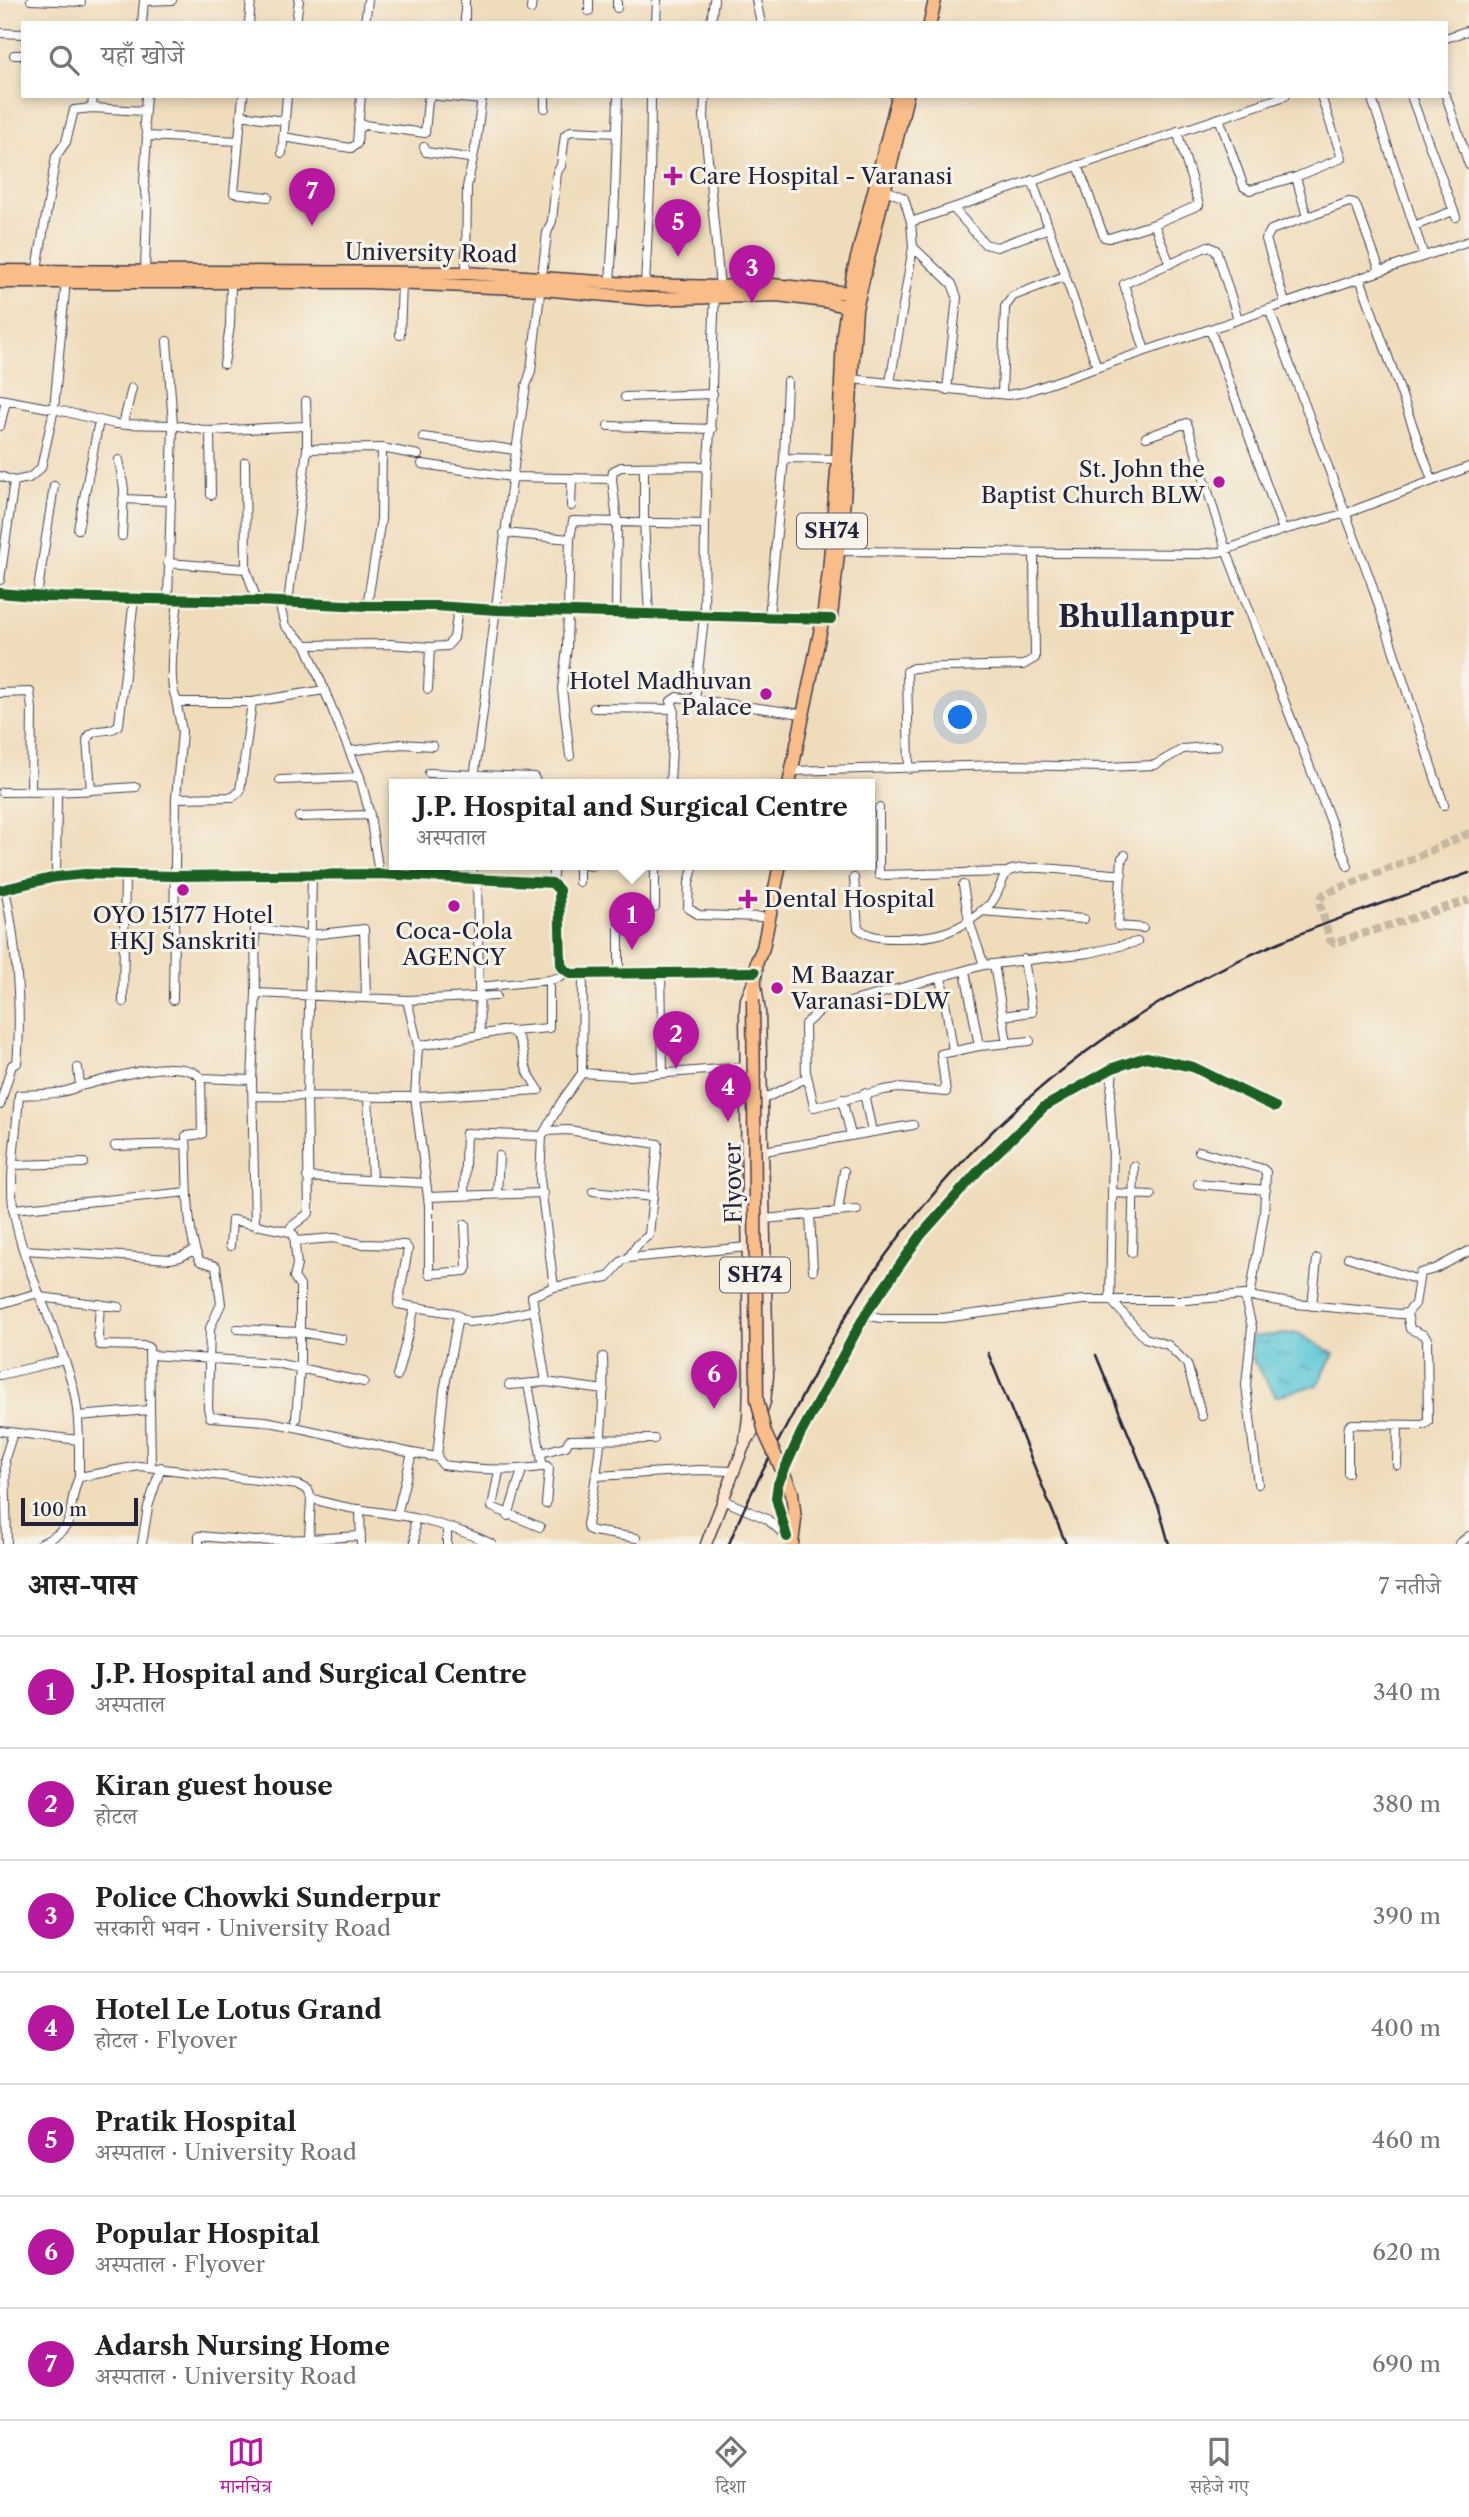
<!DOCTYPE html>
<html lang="hi">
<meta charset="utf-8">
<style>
body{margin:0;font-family:"Libre Caslon Text","Noto Serif Devanagari",serif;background:#f6f6f6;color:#202124}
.scale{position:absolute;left:21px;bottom:18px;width:117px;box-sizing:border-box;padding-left:7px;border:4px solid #22223b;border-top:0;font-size:19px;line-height:24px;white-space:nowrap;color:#22223b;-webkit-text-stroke:5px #f7f3e8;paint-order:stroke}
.you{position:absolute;left:961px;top:718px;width:24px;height:24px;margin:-18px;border:5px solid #fff;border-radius:50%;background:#1a73e8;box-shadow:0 0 0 10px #1a73e833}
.badge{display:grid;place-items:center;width:46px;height:46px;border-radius:50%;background:#b5179e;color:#fff;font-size:23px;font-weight:700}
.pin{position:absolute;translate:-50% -58px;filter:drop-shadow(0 2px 4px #0008)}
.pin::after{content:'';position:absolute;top:37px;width:24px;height:21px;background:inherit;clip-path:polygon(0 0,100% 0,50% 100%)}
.popup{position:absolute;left:389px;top:779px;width:486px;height:91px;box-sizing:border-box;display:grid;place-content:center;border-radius:0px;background:#fff;filter:drop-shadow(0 2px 5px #0005);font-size:23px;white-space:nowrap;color:#757577}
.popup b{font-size:26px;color:#202124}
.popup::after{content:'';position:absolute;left:50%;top:100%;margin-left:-14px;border:14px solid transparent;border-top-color:#fff}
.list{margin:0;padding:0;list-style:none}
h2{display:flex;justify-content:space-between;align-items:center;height:91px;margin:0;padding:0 28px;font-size:30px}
h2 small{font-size:23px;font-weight:400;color:#757577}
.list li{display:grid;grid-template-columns:46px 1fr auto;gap:21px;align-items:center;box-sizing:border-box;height:112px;padding:0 28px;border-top:2px solid #e0e0e0}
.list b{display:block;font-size:26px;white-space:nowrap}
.list p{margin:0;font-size:23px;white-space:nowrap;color:#757577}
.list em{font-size:23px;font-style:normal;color:#757577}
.icon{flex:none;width:38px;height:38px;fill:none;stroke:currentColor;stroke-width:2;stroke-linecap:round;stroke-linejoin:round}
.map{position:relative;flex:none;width:1469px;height:1544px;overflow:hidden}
.search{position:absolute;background:#fff;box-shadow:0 4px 10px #0003;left:21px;right:21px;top:21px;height:77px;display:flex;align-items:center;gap:18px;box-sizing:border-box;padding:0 24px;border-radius:0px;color:#757577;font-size:26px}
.sheet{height:875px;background:#fff}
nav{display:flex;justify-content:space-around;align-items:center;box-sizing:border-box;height:98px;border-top:2px solid #e0e0e0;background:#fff;font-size:19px;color:#757577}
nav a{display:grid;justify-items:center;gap:4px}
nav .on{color:#b5179e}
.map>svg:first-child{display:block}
.water{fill:url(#water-ripples);stroke:#407589;stroke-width:2}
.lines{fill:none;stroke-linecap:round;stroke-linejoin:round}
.street-tunnel{stroke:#c6b7a1;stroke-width:8;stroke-dasharray:8 4;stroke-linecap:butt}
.street-casing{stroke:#413e4e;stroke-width:10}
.secondary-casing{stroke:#413e4e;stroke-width:13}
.primary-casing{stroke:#413e4e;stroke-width:15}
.street{stroke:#fff;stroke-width:8}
.secondary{stroke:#fce5d0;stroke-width:10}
.primary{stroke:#f8bd89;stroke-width:12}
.rail{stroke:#22223b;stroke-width:2.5}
.primary-bridge-casing{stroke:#413e4e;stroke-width:15;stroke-linecap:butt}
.primary-bridge{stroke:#f8bd89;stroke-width:12}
.cycleway-casing{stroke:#f7f3e8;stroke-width:15}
.cycleway{stroke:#1b5e20;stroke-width:10}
.poi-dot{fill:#b5179e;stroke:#f7f3e8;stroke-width:2.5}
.labels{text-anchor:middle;stroke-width:6;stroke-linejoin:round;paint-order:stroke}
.shield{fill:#f7f3e8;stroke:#62616f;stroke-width:2}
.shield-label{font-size:21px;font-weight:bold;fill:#22223b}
.poi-label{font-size:23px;fill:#22223b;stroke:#f7f3e8;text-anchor:start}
.street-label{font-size:23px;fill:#22223b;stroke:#f7f3e8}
.district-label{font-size:30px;font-weight:bold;fill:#22223b;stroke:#f7f3e8}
</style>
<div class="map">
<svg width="1469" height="1544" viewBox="0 0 1469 1544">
<defs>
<pattern id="water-ripples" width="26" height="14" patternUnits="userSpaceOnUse" patternTransform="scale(1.75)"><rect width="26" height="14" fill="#5dc8d7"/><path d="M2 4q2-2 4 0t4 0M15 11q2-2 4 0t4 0" fill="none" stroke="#4ca2b0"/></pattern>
</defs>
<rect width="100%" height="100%" fill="#f7f3e8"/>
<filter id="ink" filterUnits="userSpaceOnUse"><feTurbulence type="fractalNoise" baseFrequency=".0143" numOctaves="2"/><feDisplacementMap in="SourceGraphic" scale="14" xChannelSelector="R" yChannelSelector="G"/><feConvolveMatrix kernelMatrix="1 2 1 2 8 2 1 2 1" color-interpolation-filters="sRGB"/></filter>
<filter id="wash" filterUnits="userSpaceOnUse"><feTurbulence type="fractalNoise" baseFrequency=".00686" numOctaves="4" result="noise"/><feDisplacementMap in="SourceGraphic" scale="28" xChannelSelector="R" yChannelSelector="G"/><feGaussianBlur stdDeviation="1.57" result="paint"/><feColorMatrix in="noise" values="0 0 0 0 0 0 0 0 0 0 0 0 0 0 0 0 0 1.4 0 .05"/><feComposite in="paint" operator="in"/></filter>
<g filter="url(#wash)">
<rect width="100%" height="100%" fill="#efdcbb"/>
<path class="water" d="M1298,1333L1334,1354L1317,1385L1276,1396L1253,1360L1251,1337Z"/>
</g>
<g filter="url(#ink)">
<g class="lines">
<path class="street-tunnel" d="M1469,833L1410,860L1324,894L1319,901L1330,940L1334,943L1469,900"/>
<g class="street-casing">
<path id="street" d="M31,0L81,2
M617,0V8
M756,0L761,23
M144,1L172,0
M531,9L532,0
M589,11V0
M142,23L144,0
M249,23L251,0
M296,23L299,0
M365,23L368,0
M465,23V0
M656,23L657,0
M711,23L714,0
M0,33L23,34
M1446,38L1469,30
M14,55H23
M243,96L234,193L268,197
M438,96L482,100
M705,96L704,117L720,287
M1371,96L1424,256
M1411,96L1456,217
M1446,96L1469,165
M92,108L144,111
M545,108V96
M241,115L284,121
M1219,118L1244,187L1250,190L1296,177L1342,158L1321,96
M358,129L361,96
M147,136L239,141
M283,137L351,148L357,144L358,129L364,125L425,133L428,100L432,96
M424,147L426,152L469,158
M282,153L287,96
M1078,165L1104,237L1109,238L1154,224L1199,205L1177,131
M1296,177L1307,217
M1032,180L1097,367
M884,189L904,198L911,222L1285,96
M953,208L985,244L997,247L1049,228
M911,222L913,247L952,284L957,297L947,390
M1154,224L1170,264
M1414,226L1453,211
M145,272L147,208L144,183L147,136L144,123L146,96
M466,273L467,187L476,144L482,96
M36,275L56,156L66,142L74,110L92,108L93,96
M1360,278L1432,480
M610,284L615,195L618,96
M645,285L650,188L651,96
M1285,303L1266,239L1271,230L1349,202L1354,203L1357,208L1380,271
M1269,309L1370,579L1444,805
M1210,329L1283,530
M400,335L402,283
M167,341L173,425L168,600
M1145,351L1124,284L1208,246L1216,250L1238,319
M224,364L230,326L231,283
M851,379L1008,395L1025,392L1469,241
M787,382L784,458L838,459
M890,383L913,247
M1002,394L1005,307L1013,296L1065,276
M625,397L713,394
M0,399L54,409L115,424L173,425L210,431L305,426L307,428V449L288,603
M306,401L307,428
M123,425L132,388
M0,426L6,401
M608,426L712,429
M210,431L211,495
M423,437L515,450
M1146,437L1187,423L1226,550L1348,866
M307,449L382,448L418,455
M119,460L124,489L122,536
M245,462L246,569L257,601
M422,464L512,477L612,479
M644,467V521L649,615
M0,476L14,481L29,478L41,468L54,409L66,280
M123,499L170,501
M571,506L572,478
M705,524L707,466
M78,529L99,421
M504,533L570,539L573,521L705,524L704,617L695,701
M835,551L1198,554L1219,552L1283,530L1347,513L1469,467
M168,563L246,569
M0,580L14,481
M0,593L44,597L435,606L497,610L826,618
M37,596L54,486
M178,600C176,622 165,685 178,702H252
M279,602L285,626L306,645L360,777L370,815L379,874
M367,606L381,519L382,448
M568,609L570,539
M568,612L567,648L562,689L570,756
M616,614L617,521L612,479L613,471L621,467L707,466C714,410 711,354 715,297
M769,617L784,458
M306,645L389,644L430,647L447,646L454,638L458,608
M428,689L430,647
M0,693L30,692L32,709L31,791
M594,708L674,709L671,701L677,697L803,714
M350,751L401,744L433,746
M909,769L907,671L913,668L1023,665L1035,658L1034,553
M791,771L1002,765L1106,767L1155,765L1183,749L1217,746
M429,773L534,777L537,784
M280,780L360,777
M473,784C493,651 504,518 526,386L531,371L547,233L552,221L557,172L561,166L565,135L571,131L617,133
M670,784L674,709
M91,790L136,787
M2,792C32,791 61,793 91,790L87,740C93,724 110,736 119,724L134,599
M176,798L182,732L176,700
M879,808V875L1008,872
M299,817L370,815
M1125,855L1122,858L1118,926L1143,928
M472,864L473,875L477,878L480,1035
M694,864L689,883L688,908L699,915L761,917
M56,877L57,793
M854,878L858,928C868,937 881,938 893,938C934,939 961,933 991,903C998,896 1003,874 1009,871C1032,862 1094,875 1122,874
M579,882V864L591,866
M552,883L554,864
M963,885L969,921L984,965
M0,890L56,877L85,874L174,876L379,874L552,883L559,890L561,964L563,968L571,974L755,972
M619,907V973
M655,907V864
M981,911L1084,919
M994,964L1007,1043
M965,971L979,1046
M661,973L663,1072
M941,977L953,1050
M479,987L549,980L561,977L568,972
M256,993L255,929L311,935L364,929L366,998
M173,1000L176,798L233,797L240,791L252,702L324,690
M407,1000L496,996
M123,1002L125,874
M1002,1016L1032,1012L1024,959
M513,1031L549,1028V980
M78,1068L80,1086C61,1095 40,1094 19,1095C17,1130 8,1179 14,1213C25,1275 59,1330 74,1391C80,1419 79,1448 79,1477
M1113,1068L1110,1106L1113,1146L1110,1299L1145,1338L1168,1345L1187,1364L1202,1416
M582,1073L629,1076L746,1067
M807,1075L814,1107L884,1090L898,1088L946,1092L941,1054L979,1046L1030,1041
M252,1080L201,1078L202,1134L186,1136C188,1167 185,1235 200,1261L216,1266L221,1304L210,1328L208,1408L210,1417L265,1421L295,1427L412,1453
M80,1086C108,1080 180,1054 201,1078
M864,1093L872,1132
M253,1096L415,1097L539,1090C535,1084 530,1077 527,1070C522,1057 524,1034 507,1030L418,1046
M368,1097L372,1179
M842,1099L851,1135
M762,1100L806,1078L805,1024L821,1010L984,965L1089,953L1137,942
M0,1105L12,1065L17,1063C22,1012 16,939 5,889
M545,1131L568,1130L658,1144L649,1235L638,1244L628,1258
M115,1146L186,1144
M764,1151L913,1125
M1199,1151L1263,1169L1266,1172L1264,1214L1250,1297
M14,1165L84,1163
M307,1177L425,1183
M1198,1184L1266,1190
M593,1191L653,1197
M1113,1193L1151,1195
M497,1194L499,1156
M464,1195L466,1133L542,1136
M428,1197L543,1193
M13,1209L188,1192
M838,1212L844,1171
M810,1215L813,1270
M765,1219L857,1210
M255,1226L252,1080L256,993L407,1000L418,1046L415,1097L429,1205V1274L465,1271L467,1267L465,1224
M291,1227L309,1213L307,1096L312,876
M295,1241L334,1238L361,1244L405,1245L408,1249L398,1304L415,1307
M230,1246L232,1220L290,1232L294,1235L297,1265L294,1277L300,1286V1368L296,1419
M24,1250L170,1259L180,1257L195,1250
M1132,1252L1134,1166
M1348,1257L1418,1280
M554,1287L540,1179L542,1136L562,1101L582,1073L583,975
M1244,1295L1252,1327L1246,1385L1258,1484
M40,1297L119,1307
M0,1304L38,1293
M100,1304L98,1336L100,1345L146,1346L149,1348L151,1467
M1312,1306L1317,1259
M534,1309L546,1382
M865,1315L881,1318H943L1083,1300H1186L1244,1295L1296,1304L1400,1314L1407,1313L1415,1304L1420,1273L1435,1269L1469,1251
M237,1329L299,1332L342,1339
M150,1355L276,1363L364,1382
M603,1357C605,1413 599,1469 587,1524L588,1529L593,1531L636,1538
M0,1375L64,1360
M397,1376L415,1307L453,1313L469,1322L488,1320L531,1311L534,1309L532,1296L554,1287L608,1277L622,1261L628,1258L748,1247
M528,1384L543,1467
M509,1385L546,1382L604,1390
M78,1416L149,1410
M0,1431L79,1440
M541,1453L566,1446L569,1440L654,1439
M437,1457L443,1465C478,1470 512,1472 547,1466L549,1469L546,1504
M1397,1465L1398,1425
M499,1471L492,1507L540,1527
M1348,1473V1432L1349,1426L1352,1424L1423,1425L1428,1422L1427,1339L1424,1335L1410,1329L1407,1313
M597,1476L699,1470L734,1471
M723,1500L767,1519L786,1536
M360,1509L361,1544
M397,1515L412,1453L437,1457L444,1391L458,1317
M508,1516L522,1470
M414,1518L415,1544
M447,1527V1544
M787,1537L776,1498L778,1484L800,1435L865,1315L921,1235L980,1169L1044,1107L1113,1068L1146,1057L1193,1067L1275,1107
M7,1544L5,1458L13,1433
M40,1544C84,1524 63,1514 79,1477L139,1466L298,1485L308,1490L311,1498C344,1510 380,1511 414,1518C440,1524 467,1532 492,1544
M142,1544L148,1507L161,1467
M199,1544V1536L255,1541L309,1539L311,1498
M309,1544V1539L361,1536
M1459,1544L1469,1536"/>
</g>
<g class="secondary-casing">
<path id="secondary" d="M745,1440L748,1417L749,1381L745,1011L746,999L752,985
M706,1544L744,1446L756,1427L765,1402L768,1376L760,1012L756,986"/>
</g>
<g class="primary-casing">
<path id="primary" d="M930,23L935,0
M0,271L466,273L645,285L720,287L763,284L859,294
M0,282H366L542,289L649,299L777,295L825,301L856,309
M831,617L844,500L856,309L907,96
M789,784L823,618L829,572L838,459L843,334L847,307L853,274L898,96
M753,999L757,961L763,948L780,864"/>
</g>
<use href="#street" class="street"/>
<use href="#secondary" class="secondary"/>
<use href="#primary" class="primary"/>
<path class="rail" d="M988,1353L1066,1544
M1096,1355L1159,1508L1169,1544
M729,1544C747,1498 771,1455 794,1412C816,1369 838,1327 864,1287C950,1155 1069,1048 1209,975C1291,932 1382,904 1469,873"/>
<g class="primary-bridge-casing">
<path id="primary-bridge" d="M753,999L757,1399L765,1433L792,1492L795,1519L792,1544"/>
</g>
<use href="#primary-bridge" class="primary-bridge"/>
<g class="cycleway-casing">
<path id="cycleway" d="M0,593L44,597L257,601L367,606H435L497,610L831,619
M0,890L56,877L85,874L174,876L379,874L552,883L559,890L561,964L563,968L571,974L755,972
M787,1537L776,1498L778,1484L800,1435L865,1315L921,1235L980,1169L1044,1107L1113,1068L1146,1057L1193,1067L1275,1107"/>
</g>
<use href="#cycleway" class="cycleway"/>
</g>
</g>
<g class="poi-dot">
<path d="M669.5 165.5h7v7h7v7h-7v7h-7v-7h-7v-7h7z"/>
<circle cx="1219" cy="482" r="7"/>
<circle cx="766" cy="694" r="7"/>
<circle cx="183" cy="890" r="7"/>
<path d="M744.5 888.5h7v7h7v7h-7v7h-7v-7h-7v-7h7z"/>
<circle cx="454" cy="906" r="7"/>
<circle cx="777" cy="988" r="7"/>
</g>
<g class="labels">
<g class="shield">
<rect x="797" y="513.5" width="70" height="35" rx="5"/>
<rect x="720" y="1257.5" width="70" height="35" rx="5"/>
</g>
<g class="shield-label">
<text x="832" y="538">SH74</text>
<text x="755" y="1282">SH74</text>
</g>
<g class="poi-label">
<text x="689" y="184">Care Hospital - Varanasi</text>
<text x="1205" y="477" text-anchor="end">St. John the<tspan x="1205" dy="26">Baptist Church BLW</tspan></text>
<text x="752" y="689" text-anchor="end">Hotel Madhuvan<tspan x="752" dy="26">Palace</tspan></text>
<text x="764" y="907">Dental Hospital</text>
<text x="183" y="923" text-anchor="middle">OYO 15177 Hotel<tspan x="183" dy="26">HKJ Sanskriti</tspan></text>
<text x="454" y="939" text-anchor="middle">Coca-Cola<tspan x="454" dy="26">AGENCY</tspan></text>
<text x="791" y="983">M Baazar<tspan x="791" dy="26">Varanasi-DLW</tspan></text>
</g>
<g class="street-label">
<text transform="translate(431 253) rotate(1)" y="8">University Road</text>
<text transform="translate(733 1183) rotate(-91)" y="8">Flyover</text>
</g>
<g class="district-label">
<text x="1146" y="627">Bhullanpur</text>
</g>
</g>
</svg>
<div class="scale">100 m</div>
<div class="you"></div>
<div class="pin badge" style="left:632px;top:950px">1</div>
<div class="popup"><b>J.P. Hospital and Surgical Centre</b>अस्पताल</div>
<div class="pin badge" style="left:676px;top:1069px">2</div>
<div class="pin badge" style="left:752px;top:303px">3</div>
<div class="pin badge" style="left:728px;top:1122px">4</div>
<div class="pin badge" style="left:678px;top:257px">5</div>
<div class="pin badge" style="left:714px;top:1409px">6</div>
<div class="pin badge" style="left:312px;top:226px">7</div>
<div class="search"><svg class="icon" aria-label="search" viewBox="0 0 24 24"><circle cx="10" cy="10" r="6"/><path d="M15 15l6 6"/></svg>यहाँ खोजें</div>
</div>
<section class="sheet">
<h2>आस-पास<small>7 नतीजे</small></h2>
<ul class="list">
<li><span class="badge">1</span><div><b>J.P. Hospital and Surgical Centre</b><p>अस्पताल</p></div><em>340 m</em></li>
<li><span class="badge">2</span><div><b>Kiran guest house</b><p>होटल</p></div><em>380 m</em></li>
<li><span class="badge">3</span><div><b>Police Chowki Sunderpur</b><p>सरकारी भवन · University Road</p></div><em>390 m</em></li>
<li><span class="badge">4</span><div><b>Hotel Le Lotus Grand</b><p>होटल · Flyover</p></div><em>400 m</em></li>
<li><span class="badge">5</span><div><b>Pratik Hospital</b><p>अस्पताल · University Road</p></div><em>460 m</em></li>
<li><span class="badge">6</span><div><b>Popular Hospital</b><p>अस्पताल · Flyover</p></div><em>620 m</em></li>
<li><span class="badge">7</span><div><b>Adarsh Nursing Home</b><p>अस्पताल · University Road</p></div><em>690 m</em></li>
</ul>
</section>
<nav>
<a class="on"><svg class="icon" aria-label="map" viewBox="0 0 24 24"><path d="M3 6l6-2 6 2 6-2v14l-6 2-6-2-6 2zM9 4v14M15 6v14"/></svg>मानचित्र</a>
<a><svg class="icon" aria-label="directions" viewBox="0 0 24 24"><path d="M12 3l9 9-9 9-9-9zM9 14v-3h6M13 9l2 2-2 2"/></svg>दिशा</a>
<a><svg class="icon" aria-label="saved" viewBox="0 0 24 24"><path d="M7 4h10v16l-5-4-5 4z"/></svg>सहेजे गए</a>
</nav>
